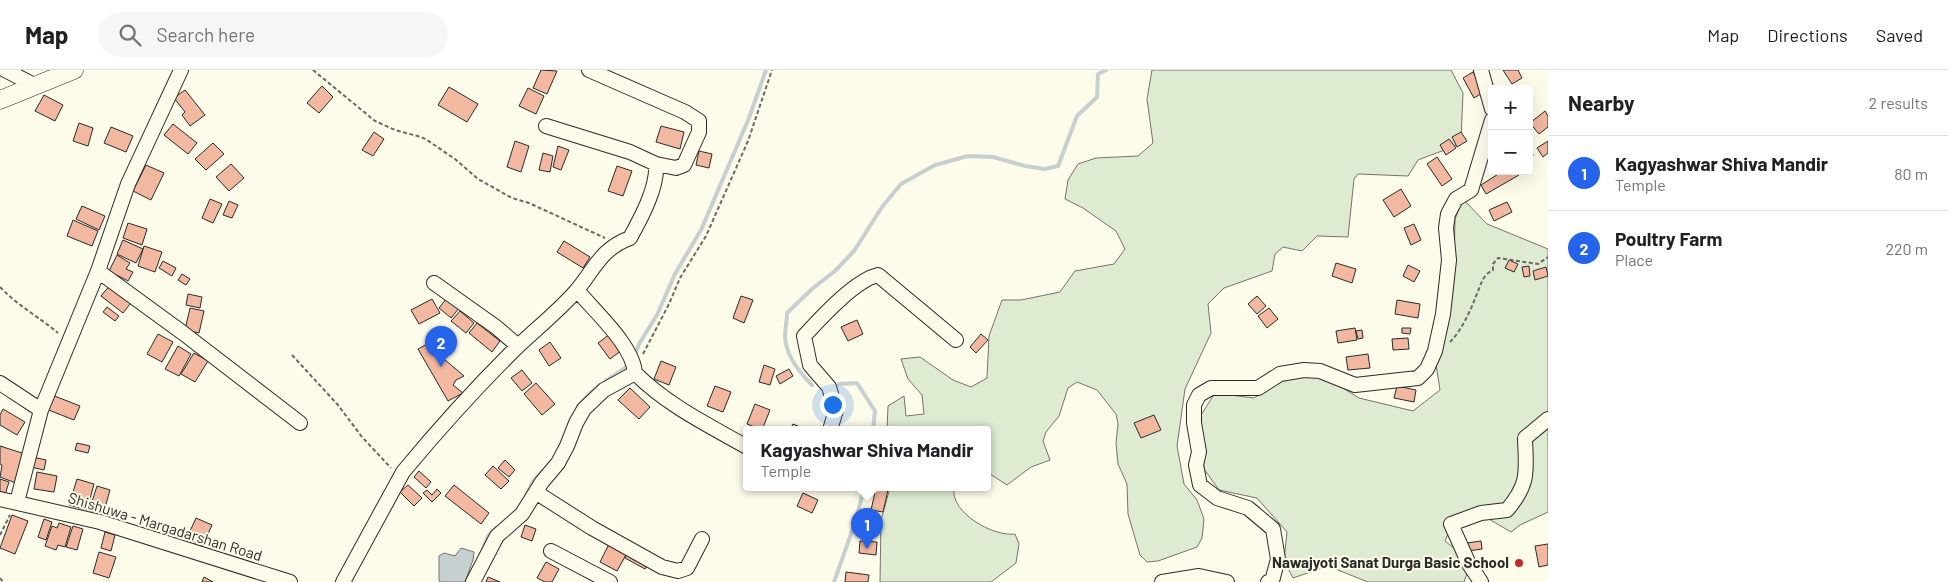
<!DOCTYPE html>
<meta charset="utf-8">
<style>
body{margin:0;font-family:Barlow,sans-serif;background:#f6f6f6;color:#202124}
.controls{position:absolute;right:15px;top:15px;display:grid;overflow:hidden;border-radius:5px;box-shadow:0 5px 20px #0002}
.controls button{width:45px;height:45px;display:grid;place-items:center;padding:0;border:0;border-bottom:1px solid #e0e0e0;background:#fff;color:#202124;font:25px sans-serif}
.you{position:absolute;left:832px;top:334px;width:18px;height:18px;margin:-12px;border:4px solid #fff;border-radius:50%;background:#1a73e8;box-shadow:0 0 0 8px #1a73e833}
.badge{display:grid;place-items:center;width:32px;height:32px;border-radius:50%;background:#2563eb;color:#fff;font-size:16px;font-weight:700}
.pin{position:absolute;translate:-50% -41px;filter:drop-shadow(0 1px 2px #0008)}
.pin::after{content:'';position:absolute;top:26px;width:18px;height:15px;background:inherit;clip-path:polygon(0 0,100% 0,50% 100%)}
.popup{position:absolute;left:743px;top:356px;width:248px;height:65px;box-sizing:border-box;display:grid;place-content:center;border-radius:5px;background:#fff;filter:drop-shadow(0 1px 4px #0005);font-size:16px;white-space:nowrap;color:#757577}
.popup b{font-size:19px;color:#202124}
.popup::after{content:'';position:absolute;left:50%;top:100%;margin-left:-10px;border:10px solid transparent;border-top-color:#fff}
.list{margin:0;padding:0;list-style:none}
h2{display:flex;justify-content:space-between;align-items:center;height:65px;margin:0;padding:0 20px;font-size:21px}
h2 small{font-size:16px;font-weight:400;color:#757577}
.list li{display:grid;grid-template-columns:32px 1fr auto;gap:15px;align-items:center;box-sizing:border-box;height:75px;padding:0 20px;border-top:1px solid #e0e0e0}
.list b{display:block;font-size:19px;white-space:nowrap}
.list p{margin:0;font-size:16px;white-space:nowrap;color:#757577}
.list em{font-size:16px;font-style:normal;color:#757577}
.icon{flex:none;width:28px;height:28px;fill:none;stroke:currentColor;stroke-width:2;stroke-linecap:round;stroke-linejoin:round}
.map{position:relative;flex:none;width:1548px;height:512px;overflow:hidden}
header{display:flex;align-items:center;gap:30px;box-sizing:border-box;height:70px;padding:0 25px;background:#fff;border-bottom:1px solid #e0e0e0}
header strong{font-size:24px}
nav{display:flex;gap:28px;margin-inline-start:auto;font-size:18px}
.search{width:350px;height:45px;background:#f6f6f6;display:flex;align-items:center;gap:12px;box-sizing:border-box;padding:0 18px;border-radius:28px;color:#757577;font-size:19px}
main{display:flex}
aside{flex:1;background:#fff}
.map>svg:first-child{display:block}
.green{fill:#deebd1;stroke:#74746e}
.water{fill:#c7d0d0;stroke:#74746e}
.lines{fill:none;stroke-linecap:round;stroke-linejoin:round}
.stream{stroke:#c7d0d0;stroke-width:4}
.building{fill:#f2b8a0;stroke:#2b2b2b}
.minor-casing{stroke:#2b2b2b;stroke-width:16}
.major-casing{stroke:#2b2b2b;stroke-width:19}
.path{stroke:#6a6964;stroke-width:2;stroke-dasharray:4 2.5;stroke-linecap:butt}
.minor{stroke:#fdfbea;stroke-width:14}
.major{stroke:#fdfbea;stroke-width:18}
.poi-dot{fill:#c62828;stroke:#fdfbea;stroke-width:2}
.labels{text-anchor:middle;stroke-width:4;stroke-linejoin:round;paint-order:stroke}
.street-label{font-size:15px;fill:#2b2b2b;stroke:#fdfbea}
.poi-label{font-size:15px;font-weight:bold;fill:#2b2b2b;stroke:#fdfbea;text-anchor:end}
</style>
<header>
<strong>Map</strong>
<div class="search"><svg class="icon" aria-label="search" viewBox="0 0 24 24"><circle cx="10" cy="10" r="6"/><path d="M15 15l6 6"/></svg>Search here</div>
<nav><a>Map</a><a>Directions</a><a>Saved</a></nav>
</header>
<main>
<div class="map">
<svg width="1548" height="512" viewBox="0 0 1548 512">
<rect width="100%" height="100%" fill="#fdfbea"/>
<path class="green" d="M1152,0H1451L1463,23L1461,69L1455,76L1418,90L1408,106L1358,104L1354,109L1348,167L1317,166L1302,181L1283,177L1275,184L1272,201L1224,218L1208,234L1211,263L1185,319L1177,376L1184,414L1197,430L1204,449L1202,468L1197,477L1158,491L1147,492L1140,485L1128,444L1127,414L1118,394L1116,373L1118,354L1116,344L1097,320L1077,312L1068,318L1059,346L1046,362L1043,371L1050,390L1031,397L1007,415L987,402V360H887L888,336L904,326L906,346L924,344L922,325L908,309L901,289L920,287L953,310L971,317L987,308L989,266L1002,230H1021L1060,222L1075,201L1114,194L1125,179L1116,161L1083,138L1065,129L1068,110L1078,94L1096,88L1138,86L1153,73L1147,29Z
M1463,129L1487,154L1548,179V442L1520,455L1511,462L1482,445L1448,464L1445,471L1471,492L1464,512H1368L1328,496L1293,508L1284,491L1287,462L1257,428L1219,420L1204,399L1201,345L1215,323L1254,328L1295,304L1325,307L1359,328L1413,341L1440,320L1435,288L1454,198L1455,149Z
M890,418H954C950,443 994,467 1015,464L1019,474L1016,493L991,512H880L881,450Z"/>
<path class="water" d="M461,478L474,482L473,490L465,512H440L439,510V486L444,483L455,486Z"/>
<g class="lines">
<path class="stream" d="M634,287L639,274L657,245L675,204L701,160L749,48L766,0
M606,311L629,295
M839,314L857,313L875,341L873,360
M812,315C800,303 786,286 785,267C785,259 787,250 787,243L813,218L835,201L854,181L882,137L901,114L935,95L968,86L993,87L1025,96L1045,99L1058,96L1077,46L1097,27L1098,4L1106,0
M578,336L590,323L600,315
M526,426L533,411L543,401
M483,479L488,466L496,458
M834,512L856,450L864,418"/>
</g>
<path class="building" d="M541,0L557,1L547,24L533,18Z
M1503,0H1518L1522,8L1512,14Z
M1473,2L1484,22L1474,28L1463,8Z
M322,16L333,27L319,43L307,33Z
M449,17L478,34L467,52L438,35Z
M528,18L544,26L536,44L519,36Z
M185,20L205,45L190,56L182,45L185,42L174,28Z
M44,25L63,35L55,51L35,41Z
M1545,41L1548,46V57L1539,64L1530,53Z
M79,53L93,58L88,76L73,71Z
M173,54L197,73L188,84L164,65Z
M661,56L684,62L680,79L656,72Z
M111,57L133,66L126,82L104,73Z
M374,62L384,69L373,86L362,80Z
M1461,62L1467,71L1457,77L1452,67Z
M1449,69L1456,78L1446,85L1440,75Z
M515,71L529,76L521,102L507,97Z
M1548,71V83L1543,87L1537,78Z
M213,73L224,84L206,100L195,89Z
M1531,75L1533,86L1529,87V76Z
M558,76L569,80L561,100L553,97Z
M699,81L712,84L709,98L696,95Z
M543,83L553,86L550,102L539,100Z
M1437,87L1452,109L1442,116L1427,94Z
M231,94L244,108L229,121L216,107Z
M146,95L164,103L151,130L133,121Z
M617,96L632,101L623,126L608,121Z
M1503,101H1516L1519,105L1486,124L1481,115Z
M1401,119L1411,136L1394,147L1383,130Z
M210,129L222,134L213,153L202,148Z
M229,131L238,135L232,148L223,145Z
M1507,132L1512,142L1494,151L1489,140Z
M82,136L105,146L99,160L76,149Z
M73,150L98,161L92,176L67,166Z
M128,153L147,159L142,175L123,168Z
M1414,154L1421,170L1411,175L1404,158Z
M123,170L143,179L136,193L117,184Z
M564,171L590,187L583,198L557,182Z
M144,176L162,182L155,202L138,196Z
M117,185L130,193L126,199L133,202L128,211L109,201Z
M1509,190L1518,194L1514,202L1505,198Z
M163,191L176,198L172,206L159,198Z
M1336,193L1356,199L1352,213L1332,206Z
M1408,195L1420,201L1414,212L1403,206Z
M1529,196L1530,206L1524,207L1522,197Z
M1546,197L1548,206L1535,210L1533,201Z
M182,204L190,209L186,215L178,210Z
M111,214L133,230L123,243L101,226Z
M188,224L202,227L200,238L186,235Z
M741,226L753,230L744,253L733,248Z
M1257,226L1266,236L1257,244L1248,234Z
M447,228L459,238L451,248L439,238Z
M432,229L440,243L419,254L411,240Z
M1397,230L1420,234L1418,248L1395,244Z
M107,237L119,246L115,251L103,242Z
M190,238L204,241L199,263L185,260Z
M1269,238L1278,249L1267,258L1258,246Z
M460,241L474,253L466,263L451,251Z
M857,250L863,264L848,271L841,257Z
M477,253L500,271L492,282L469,263Z
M1355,258L1357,270L1338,273L1336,261Z
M1402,258H1411L1410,264L1402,263Z
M1362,260L1363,268L1358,269L1356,261Z
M158,264L173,272L162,292L147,284Z
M610,264L622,280L610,289L598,273Z
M981,264L988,270L976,283L970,277Z
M438,268L448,286L444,289L464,306L456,310L453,315L463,323L448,331L418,279Z
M1408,268L1409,279L1393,280L1392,269Z
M550,272L561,288L549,296L539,280Z
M178,276L191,284L179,306L165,299Z
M194,283L208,291L195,312L181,304Z
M1368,284L1370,298L1348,300L1346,287Z
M661,291L676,297L669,315L654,309Z
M764,295L775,299L770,315L759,312Z
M789,299L793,306L780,314L776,306Z
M522,300L532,313L522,321L511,308Z
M536,313L555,334L542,345L524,324Z
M715,316L731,322L723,342L707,336Z
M1397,316L1416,320L1414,332L1394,328Z
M630,318L650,337L639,349L618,330Z
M52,325L80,336L74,350L46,339Z
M755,334L770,340L762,360L747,354Z
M3,339L25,352L17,365L0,355V345Z
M1154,345L1161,360L1141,368L1134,353Z
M793,354L807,360H790Z
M77,373L90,376L88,383L75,380Z
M0,376L25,384L16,413L0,407L2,395L0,394Z
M33,387L46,390L44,400L31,397Z
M505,390L515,400L509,407L498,398Z
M493,396L509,411L501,419L485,405Z
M419,401L431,412L426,418L414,407Z
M37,402L57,406L54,422L34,419Z
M0,409L9,412L5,425L0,423Z
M77,409L94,414L87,440L69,435Z
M408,415L422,428L414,436L400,422Z
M454,415L489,443L481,454L445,426Z
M97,416L110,420L103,445L89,441Z
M876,418L888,420L883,442L871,440Z
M437,419L441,423L432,432L423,423L427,420L432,425Z
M803,423L818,430L812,443L797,436Z
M12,445L28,451L15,484L0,478Z
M196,448L212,455L201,479L185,472Z
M44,449L52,452L46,470L38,467Z
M59,453L71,457L65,477L58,475L56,480L45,476L52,456L57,458Z
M525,455L536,459L532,471L521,467Z
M73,456L83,459L77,480L66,477Z
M105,462L115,465L111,481L101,478Z
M860,471L877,472L876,485L859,483Z
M1481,471L1482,479L1468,481L1467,473Z
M609,474L627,483L617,501L600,492Z
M1548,474V495L1539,497L1535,476Z
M629,480L649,492L645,499L625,488Z
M99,482L116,487L109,508L93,503Z
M546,492L559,499L552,512H545L537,508Z
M846,502L869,505L868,512H845Z
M204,507L213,512H202Z
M488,507L500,512H486Z"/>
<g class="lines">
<g class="minor-casing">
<path id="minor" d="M5,0L36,16
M1481,0L1492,39
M546,56L630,82L656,94L676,98L684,95L699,62V51L685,42L589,0
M98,201L183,263L300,353
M434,213L496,257L518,276
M577,220C594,241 633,275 635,303C667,335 708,355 747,377
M0,313L41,340
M830,360L836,340L829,317L810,295L804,266C820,249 855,210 878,205L956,270
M537,423L592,458L662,497L678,501L687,498L702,469
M0,429L100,452L290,512
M17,432L41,340L98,201L128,114L181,0
M551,481L610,512
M343,512L403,402C437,361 473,321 511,283C532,262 557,243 577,220C595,198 601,179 630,168C641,148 658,117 656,94
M473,512L497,466L522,444L542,412L558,393L567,376L576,353L584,339L604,320L635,303
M1162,512L1199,506L1227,512
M1268,512L1272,511L1278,489L1273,459L1248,438L1217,428L1200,415L1196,395L1199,382L1194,353V335L1199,325L1211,318H1258L1280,304L1304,300L1320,301L1355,315L1418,308L1427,299L1435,281L1443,244L1449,190L1446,158L1448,144L1456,129L1471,120L1492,50
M1481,512L1469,494L1451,454L1481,443L1507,440C1530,413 1526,401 1525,368L1548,349"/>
</g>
<g class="major-casing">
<path id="major" d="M0,30L74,0"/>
</g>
<path class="path" d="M313,0L375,51L395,60L421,67L427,70L455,89L478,109L512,128L529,133L605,168
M0,217C17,235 39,247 58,263
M1450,272C1461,261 1470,242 1476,226C1481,216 1481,206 1493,200V194L1498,188L1538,194L1548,187
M643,284L669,234L680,208L706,166L748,71L772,0
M292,285L338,335L362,367L391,398
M0,465L10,445
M0,508L3,512"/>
<use href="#minor" class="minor"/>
<use href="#major" class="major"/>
</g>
<circle class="poi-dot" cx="1519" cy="493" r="5"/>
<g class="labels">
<g class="street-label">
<text transform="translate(165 457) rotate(17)" y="5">Shishuwa - Margadarshan Road</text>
</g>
<g class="poi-label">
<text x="1509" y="498">Nawajyoti Sanat Durga Basic School</text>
</g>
</g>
</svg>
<div class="controls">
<button>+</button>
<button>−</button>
</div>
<div class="you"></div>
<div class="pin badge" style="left:867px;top:479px">1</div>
<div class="popup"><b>Kagyashwar Shiva Mandir</b>Temple</div>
<div class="pin badge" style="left:441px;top:297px">2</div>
</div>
<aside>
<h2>Nearby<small>2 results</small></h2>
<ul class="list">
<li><span class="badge">1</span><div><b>Kagyashwar Shiva Mandir</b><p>Temple</p></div><em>80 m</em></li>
<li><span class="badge">2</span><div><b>Poultry Farm</b><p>Place</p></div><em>220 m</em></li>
</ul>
</aside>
</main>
